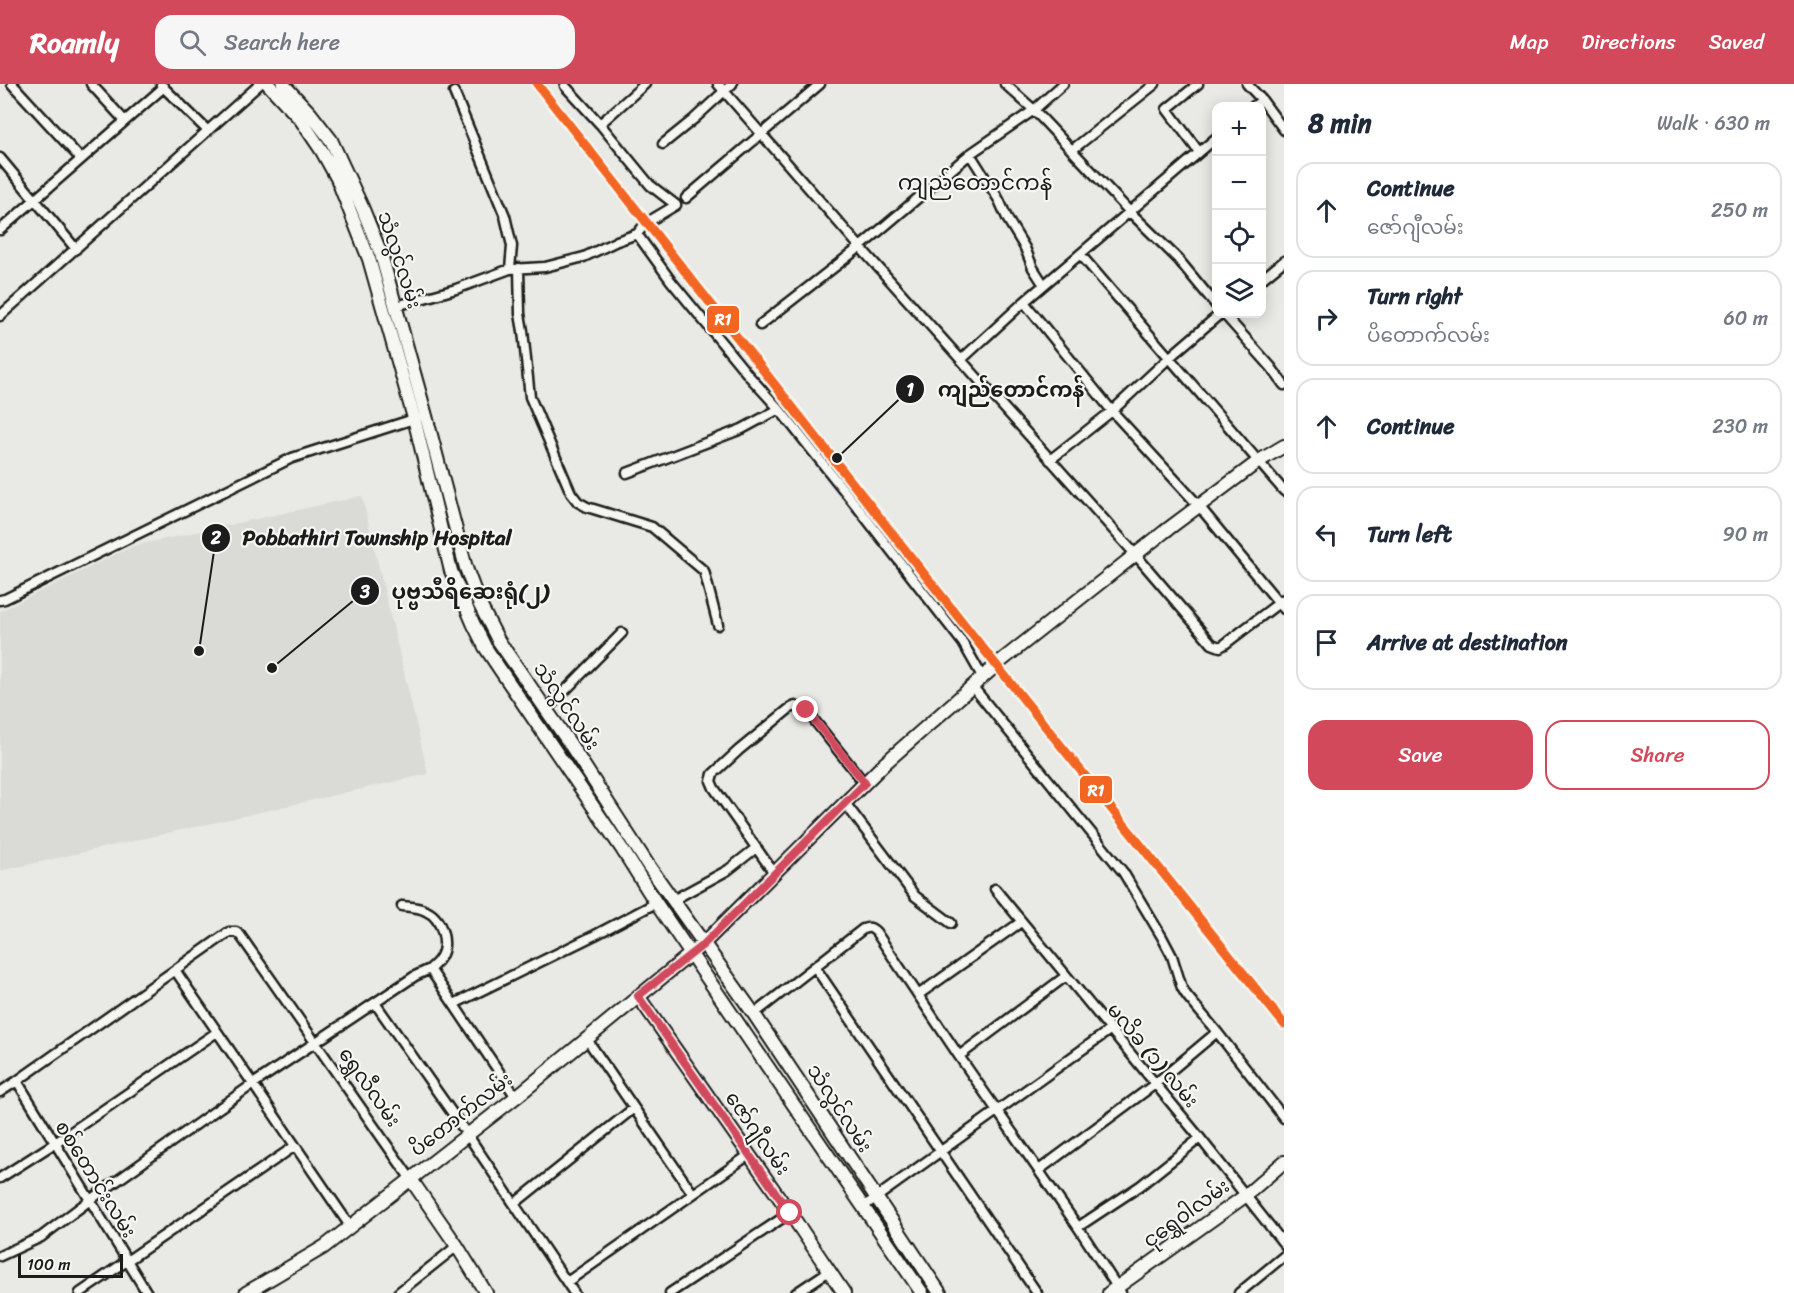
<!DOCTYPE html>
<meta charset="utf-8">
<style>
body{margin:0;font-family:Sriracha,"Noto Sans Myanmar",sans-serif;background:#f6f6f7;color:#1f2937}
.controls{position:absolute;right:18px;top:18px;display:grid;overflow:hidden;border-radius:12px;box-shadow:0 3px 15px #0003}
.controls button{width:54px;height:54px;display:grid;place-items:center;padding:0;border:0;border-bottom:2px solid #e0e1e3;background:#fff;color:#1f2937;font:30px sans-serif}
.scale{position:absolute;left:18px;bottom:15px;width:105px;box-sizing:border-box;padding-left:6px;border:3px solid #1c1c1c;border-top:0;font-size:16px;line-height:21px;white-space:nowrap;color:#1c1c1c;-webkit-text-stroke:4px #f6f6f2;paint-order:stroke}
.stop{position:absolute;width:18px;height:18px;margin:-14px;border:4px solid #d1495b;border-radius:50%;background:#fff}
.stop.end{background:#d1495b;border-color:#fff;box-shadow:0 2px 6px #0008}
.list{margin:0;padding:0;list-style:none}
h2{display:flex;justify-content:space-between;align-items:center;height:78px;margin:0;padding:0 24px;font-size:26px}
h2 small{font-size:20px;font-weight:400;color:#747a83}
.list li{display:grid;grid-template-columns:39px 1fr auto;gap:18px;align-items:center;box-sizing:border-box;height:96px;margin:0 12px 12px;padding:0 12px;border:2px solid #e0e1e3;border-radius:18px}
.list b{display:block;font-size:22px;white-space:nowrap}
.list p{margin:0;font-size:20px;white-space:nowrap;color:#747a83}
.list em{font-size:20px;font-style:normal;color:#747a83}
.actions{display:flex;gap:12px;padding:18px 24px}
.actions a{flex:1;padding:14px 0;border:2px solid #d1495b;border-radius:18px;text-align:center;font-size:21px;color:#d1495b}
.actions .main{background:#d1495b;color:#fff}
.icon{flex:none;width:33px;height:33px;fill:none;stroke:currentColor;stroke-width:2;stroke-linecap:round;stroke-linejoin:round}
.map{position:relative;flex:none;width:1284px;height:1209px;overflow:hidden}
header{display:flex;align-items:center;gap:36px;box-sizing:border-box;height:84px;padding:0 30px;background:#d1495b;color:#fff}
header strong{font-size:28px}
nav{display:flex;gap:33px;margin-inline-start:auto;font-size:21px}
.search{width:420px;height:54px;background:#f6f6f7;display:flex;align-items:center;gap:15px;box-sizing:border-box;padding:0 21px;border-radius:18px;color:#747a83;font-size:22px}
main{display:flex}
aside{flex:1;background:#fff}
.map>svg:first-child{display:block}
.built{fill:#dadad6}
.lines{fill:none;stroke-linecap:round;stroke-linejoin:round}
.street-casing{stroke:#1c1c1c;stroke-width:13}
.secondary-casing{stroke:#1c1c1c;stroke-width:16}
.primary-casing{stroke:#1c1c1c;stroke-width:16}
.street{stroke:#f6f6f2;stroke-width:8}
.secondary{stroke:#f6f6f2;stroke-width:12}
.primary{stroke:#f6f6f2;stroke-width:12}
.rail-1-casing{stroke:#f6f6f2;stroke-width:14}
.rail-1{stroke:#f26522;stroke-width:9}
.route{stroke:#d1495b;stroke-width:8}
.labels{text-anchor:middle;stroke-width:4.5;stroke-linejoin:round;paint-order:stroke}
.street-label{font-size:20px;fill:#1c1c1c;stroke:#f6f6f2}
.quarter-label{font-size:22px;fill:#1c1c1c;stroke:#f6f6f2}
.leader{fill:none;stroke:#1c1c1c;stroke-width:2}
.callout-dot{fill:#1c1c1c;stroke:#f6f6f2;stroke-width:2}
.mark-label{font-size:18px;text-anchor:middle;font-weight:bold;fill:#fff}
.callout-label{font-size:21px;text-anchor:middle;font-weight:bold;fill:#1c1c1c;stroke:#f6f6f2;stroke-width:4.5;stroke-linejoin:round;paint-order:stroke}
.line-badge{stroke:#f6f6f2;stroke-width:2}
.badge-label{font-size:16px;text-anchor:middle;font-weight:bold;fill:#fff}
</style>
<header>
<strong>Roamly</strong>
<div class="search"><svg class="icon" aria-label="search" viewBox="0 0 24 24"><circle cx="10" cy="10" r="6"/><path d="M15 15l6 6"/></svg>Search here</div>
<nav><a>Map</a><a>Directions</a><a>Saved</a></nav>
</header>
<main>
<div class="map">
<svg width="1284" height="1209" viewBox="0 0 1284 1209">
<rect width="100%" height="100%" fill="#e9e9e5"/>
<filter id="ink" filterUnits="userSpaceOnUse"><feTurbulence type="fractalNoise" baseFrequency=".0167" numOctaves="2"/><feDisplacementMap in="SourceGraphic" scale="12" xChannelSelector="R" yChannelSelector="G"/><feConvolveMatrix kernelMatrix="1 2 1 2 8 2 1 2 1" color-interpolation-filters="sRGB"/></filter>
<g filter="url(#ink)">
<path class="built" d="M362,412L428,690L0,787V527L133,462Z"/>
<g class="lines">
<g class="street-casing">
<path id="street" d="M12,0L80,74
M91,0L124,36
M718,0L860,163L1135,470L1212,560L1220,563L1225,560L1284,515
M1005,0L1034,26L1129,127L1178,175L1216,221
M1198,0L1167,25L1199,68
M1247,0L1262,16L1284,46
M161,1L208,47
M454,8L505,132L512,162L510,185
M1254,22L1262,16
M600,40L645,0
M663,60L694,35L732,0
M1072,66L1155,0
M970,70L999,116L1008,136L1025,164L1033,184L1044,201
M0,74L76,165
M686,114L820,0
M0,146L164,3
M637,150L671,197L749,292L779,325L858,424L963,559L983,594
M1080,170L1284,407
M519,184L520,230L523,247L530,313L571,409L578,418L587,423L652,443L704,487L718,541
M1262,195L1284,177
M1024,218L1112,327L1199,422L1284,525
M396,222L456,205L510,185L545,183L584,173L617,157L637,150L646,139L676,121L650,101L600,40L565,2
M1224,230L1271,283L1284,301
M0,232L260,0
M760,241L860,163L970,70L1034,26L1063,0
M962,275L1024,218L1216,54
M1050,376L1112,327L1170,273L1220,230
M627,389L742,345L779,325
M0,516L5,515L292,374L417,334
M973,603L1123,788L1162,853L1172,872L1182,904L1187,912L1217,948L1284,1034
M546,626L622,549
M845,719L915,812L951,839
M774,789L714,704L711,697L713,690L739,666L789,625L795,622L806,626L865,700
M995,805L1200,1054L1284,1160
M673,816L728,786L756,764
M402,822C410,823 419,823 426,827C442,834 449,860 440,874C437,879 433,882 430,885
M815,883L1037,1209
M175,886L350,1142
M918,911L1021,838
M375,919L467,1050L574,1209
M454,920L595,851L656,819
M754,930L863,845C869,843 871,843 876,848L959,972L1078,1143L1121,1209
M586,954L693,1110
M959,972L1066,892
M17,997L147,1209
M0,1008L17,997L229,848H236L240,851L410,1094
M1039,1086L1155,1000L1217,948
M0,1094L55,1059L217,948
M514,1120L634,1024
M863,1123L1111,945
M1078,1143L1140,1102L1200,1054
M0,1172L41,1153L90,1116L253,1000L415,892L430,885L516,1013
M567,1198L749,1071
M80,1209L295,1062
M398,1209L457,1162
M670,1209L790,1129
M796,1209L829,1187
M1239,1209L1284,1172"/>
</g>
<g class="secondary-casing">
<path id="secondary" d="M638,912L790,1129L844,1209
M410,1094L457,1162L486,1209
M246,1209L324,1163L516,1013L704,859L884,680L1001,577L1164,448L1259,377L1284,362
M1109,1209L1245,1112L1284,1078"/>
</g>
<g class="primary-casing">
<path id="primary" d="M268,0L301,36L322,67L337,94L369,175L414,334L451,487L473,539L485,563L499,584L622,765L656,819L922,1209
M283,0L310,29L331,56L362,123L381,170L426,332L466,484L479,519L498,556L570,660L648,781L754,930L940,1209"/>
</g>
<use href="#street" class="street"/>
<use href="#secondary" class="secondary"/>
<use href="#primary" class="primary"/>
<g class="rail-1-casing">
<path id="rail-1" d="M537,0L997,582L1284,940"/>
</g>
<use href="#rail-1" class="rail-1"/>
</g>
</g>
<g class="lines" filter="url(#ink)">
<path class="route" d="M790,1129L638,912L704,860L865,699L806,626"/>
</g>
<g class="labels">
<g class="street-label">
<text transform="translate(400 176) rotate(72)" y="7">သံလွင်လမ်း</text>
<text transform="translate(567 622) rotate(56)" y="7">သံလွင်လမ်း</text>
<text transform="translate(1153 971) rotate(50)" y="7">မလိခ (၁) လမ်း</text>
<text transform="translate(370 1003) rotate(55)" y="7">ရွှေလီလမ်း</text>
<text transform="translate(840 1024) rotate(57)" y="7">သံလွင်လမ်း</text>
<text transform="translate(461 1030) rotate(-38)" y="7">ပိတောက်လမ်း</text>
<text transform="translate(758 1049) rotate(55)" y="7">ဇော်ဂျီလမ်း</text>
<text transform="translate(96 1095) rotate(58)" y="7">စစ်တောင်းလမ်း</text>
<text transform="translate(1186 1129) rotate(-36)" y="7">ငုရွှေဝါလမ်း</text>
</g>
<g class="quarter-label">
<text x="975" y="106">ကျည်တောင်ကန်</text>
</g>
</g>
<path class="leader" d="M837 374L910 305M199 567L216 454M272 584L365 507"/>
<g class="callout-dot">
<circle cx="837" cy="374" r="6"/>
<circle cx="199" cy="567" r="6"/>
<circle cx="272" cy="584" r="6"/>
<circle cx="910" cy="305" r="15"/>
<circle cx="216" cy="454" r="15"/>
<circle cx="365" cy="507" r="15"/>
</g>
<g class="mark-label">
<text x="910" y="312">1</text>
<text x="216" y="460">2</text>
<text x="365" y="514">3</text>
</g>
<g class="callout-label">
<text x="1011" y="313">ကျည်တောင်ကန်</text>
<text x="377" y="461">Pobbathiri Township Hospital</text>
<text x="470" y="515">ပုဗ္ဗသီရိဆေးရုံ(၂)</text>
</g>
<g class="line-badge">
<rect x="706" y="221" width="34" height="29" rx="6" fill="#f26522"/>
<rect x="1079" y="691" width="34" height="29" rx="6" fill="#f26522"/>
</g>
<g class="badge-label">
<text x="723" y="241">R1</text>
<text x="1096" y="712">R1</text>
</g>
</svg>
<div class="controls">
<button>+</button>
<button>−</button>
<button><svg class="icon" aria-label="locate" viewBox="0 0 24 24"><circle cx="12" cy="12" r="6"/><path d="M12 2v4M12 18v4M2 12h4M18 12h4"/></svg></button>
<button><svg class="icon" aria-label="layers" viewBox="0 0 24 24"><path d="M12 4l9 5-9 5-9-5zM3 14l9 5 9-5"/></svg></button>
</div>
<div class="scale">100 m</div>
<div class="stop" style="left:790px;top:1129px"></div>
<div class="stop end" style="left:806px;top:626px"></div>
</div>
<aside>
<h2>8 min<small>Walk · 630 m</small></h2>
<ul class="list">
<li><svg class="icon" aria-label="ahead" viewBox="0 0 24 24"><path d="M12 20V5M6 11l6-6 6 6"/></svg><div><b>Continue</b><p>ဇော်ဂျီလမ်း</p></div><em>250 m</em></li>
<li><svg class="icon" aria-label="right" viewBox="0 0 24 24"><path d="M7 20v-9h11M14 6l5 5-5 5"/></svg><div><b>Turn right</b><p>ပိတောက်လမ်း</p></div><em>60 m</em></li>
<li><svg class="icon" aria-label="ahead" viewBox="0 0 24 24"><path d="M12 20V5M6 11l6-6 6 6"/></svg><div><b>Continue</b></div><em>230 m</em></li>
<li><svg class="icon" aria-label="left" viewBox="0 0 24 24"><path d="M17 20v-9H6M10 6l-5 5 5 5"/></svg><div><b>Turn left</b></div><em>90 m</em></li>
<li><svg class="icon" aria-label="arrive" viewBox="0 0 24 24"><path d="M6 21V4h12l-3 4 3 4H6"/></svg><div><b>Arrive at destination</b></div></li>
</ul>
<div class="actions"><a class="main">Save</a><a>Share</a></div>
</aside>
</main>
